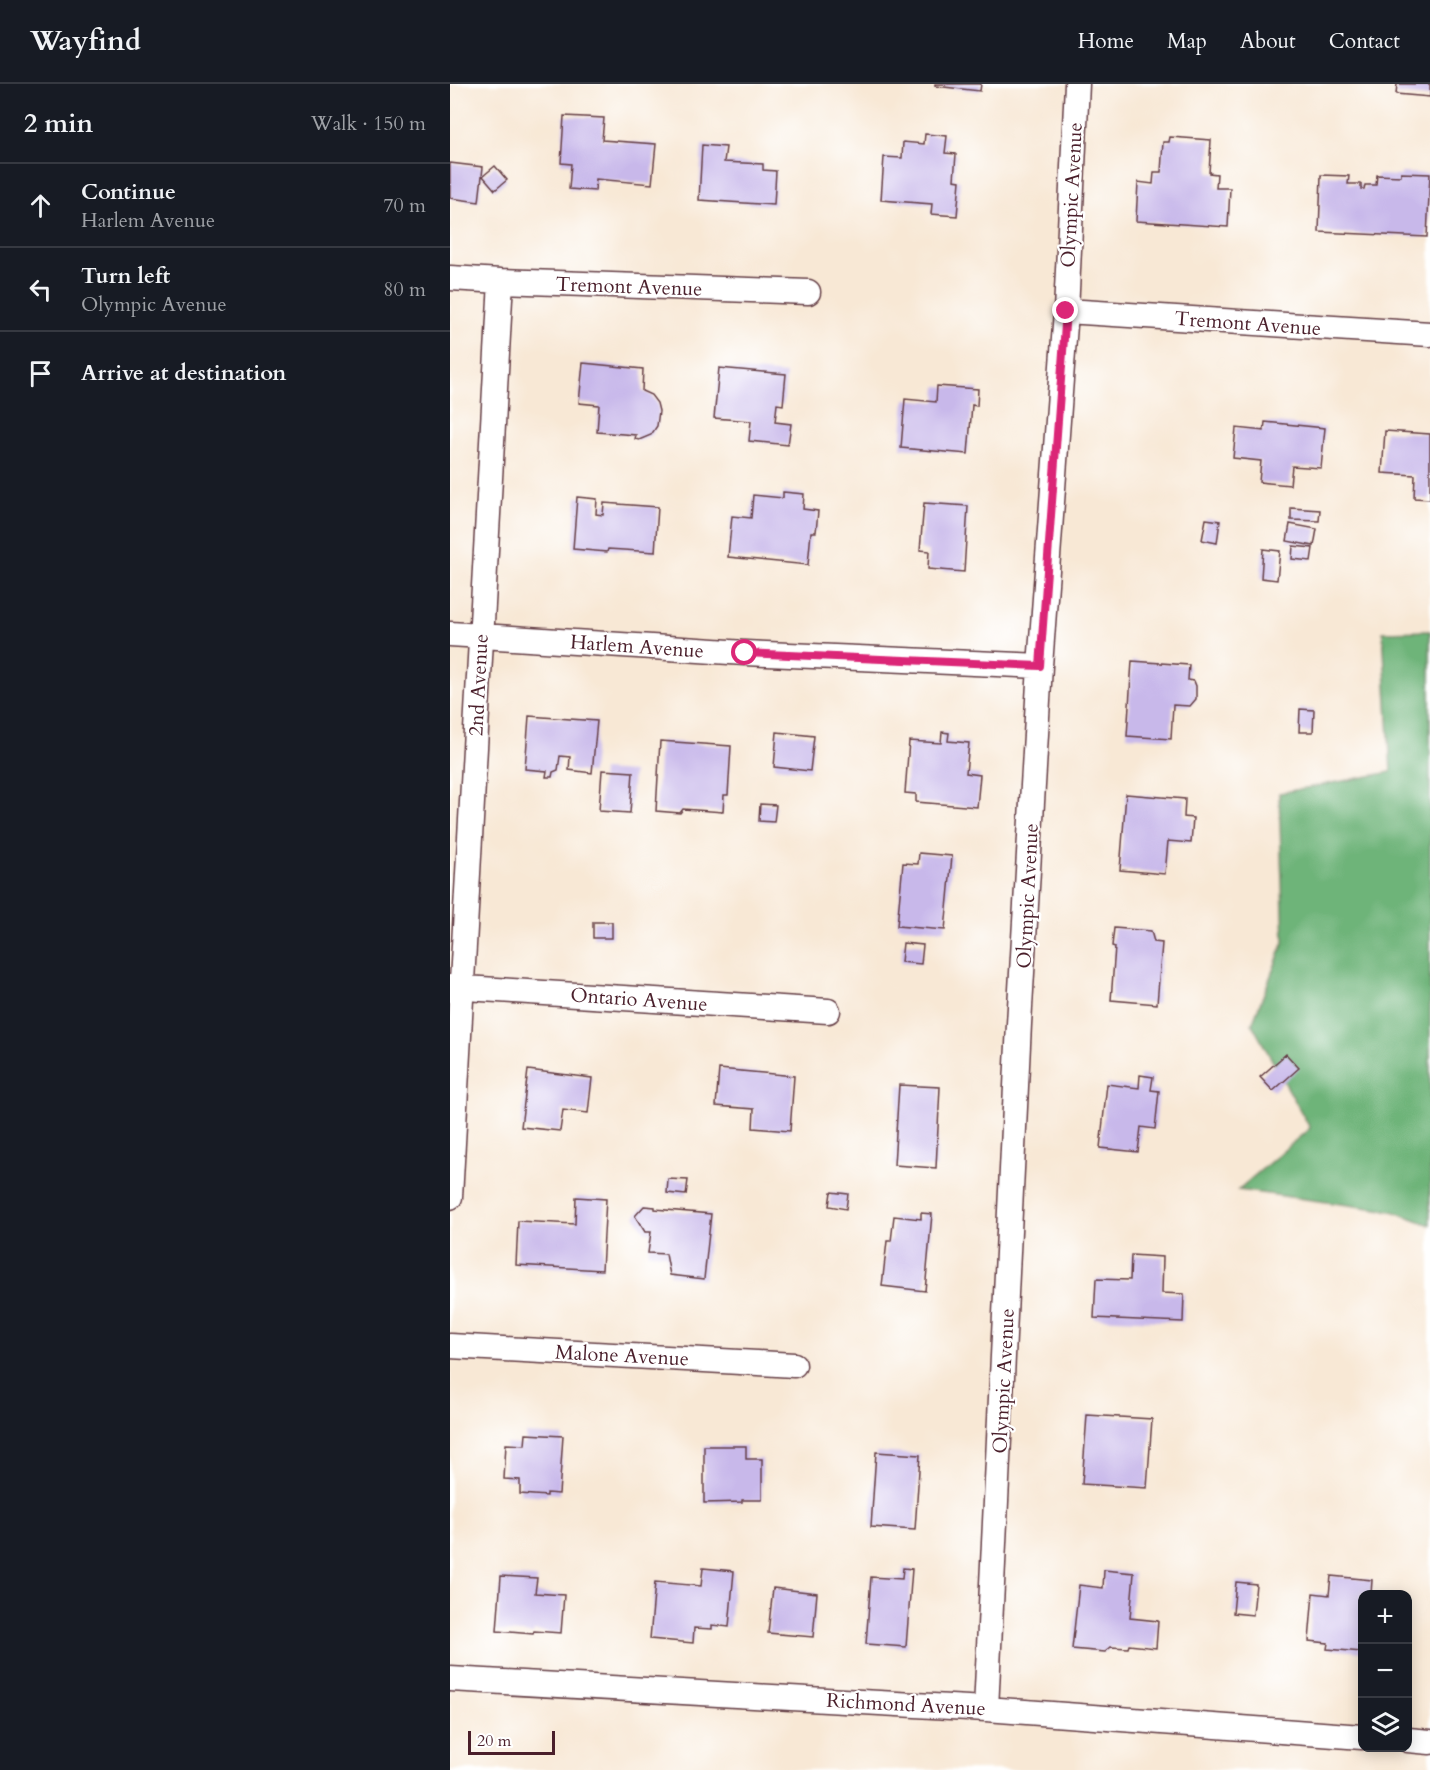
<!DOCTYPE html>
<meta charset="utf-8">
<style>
body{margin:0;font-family:Cardo,serif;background:#242831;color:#f1f3f6}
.controls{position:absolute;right:18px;bottom:18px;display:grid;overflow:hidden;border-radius:12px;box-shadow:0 3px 15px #0003}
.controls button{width:54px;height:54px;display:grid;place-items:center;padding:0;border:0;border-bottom:2px solid #363941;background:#171b24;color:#f1f3f6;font:30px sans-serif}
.scale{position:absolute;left:18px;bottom:15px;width:87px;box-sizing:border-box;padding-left:6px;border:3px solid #4a1f2b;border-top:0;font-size:16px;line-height:21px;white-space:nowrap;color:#4a1f2b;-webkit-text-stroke:4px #fff;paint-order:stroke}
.stop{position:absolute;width:18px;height:18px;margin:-14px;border:4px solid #db2777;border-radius:50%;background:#fff}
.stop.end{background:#db2777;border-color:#fff;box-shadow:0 2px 6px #0008}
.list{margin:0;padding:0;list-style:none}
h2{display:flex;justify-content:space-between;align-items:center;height:78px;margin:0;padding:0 24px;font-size:26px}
h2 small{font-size:20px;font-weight:400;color:#9ea1a6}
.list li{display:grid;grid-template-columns:39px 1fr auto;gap:18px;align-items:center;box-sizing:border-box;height:84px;padding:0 24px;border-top:2px solid #363941}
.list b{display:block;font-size:22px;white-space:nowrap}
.list p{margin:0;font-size:20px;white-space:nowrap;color:#9ea1a6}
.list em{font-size:20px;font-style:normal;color:#9ea1a6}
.icon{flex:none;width:33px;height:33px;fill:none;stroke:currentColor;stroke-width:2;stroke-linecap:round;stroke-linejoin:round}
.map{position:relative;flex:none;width:980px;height:1686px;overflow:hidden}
header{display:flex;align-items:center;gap:36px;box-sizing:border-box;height:84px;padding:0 30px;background:#171b24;border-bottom:2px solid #363941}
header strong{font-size:28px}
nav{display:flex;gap:33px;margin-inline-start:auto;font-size:21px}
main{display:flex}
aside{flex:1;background:#171b24}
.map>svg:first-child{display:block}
.forest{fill:#6eb479;stroke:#5c6a52;stroke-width:1.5}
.building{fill:#c8b8ea}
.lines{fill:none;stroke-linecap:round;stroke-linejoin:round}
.street-casing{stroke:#643d44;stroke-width:27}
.street{stroke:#fff;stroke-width:24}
.route{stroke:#db2777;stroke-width:8}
.labels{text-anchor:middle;stroke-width:4.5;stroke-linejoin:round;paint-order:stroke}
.street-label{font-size:20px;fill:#4a1f2b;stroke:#fff}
</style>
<header>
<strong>Wayfind</strong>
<nav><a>Home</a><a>Map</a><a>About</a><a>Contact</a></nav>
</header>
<main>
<aside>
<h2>2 min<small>Walk · 150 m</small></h2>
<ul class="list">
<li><svg class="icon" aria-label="ahead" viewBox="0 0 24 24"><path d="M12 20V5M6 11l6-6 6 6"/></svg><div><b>Continue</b><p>Harlem Avenue</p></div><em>70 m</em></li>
<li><svg class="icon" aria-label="left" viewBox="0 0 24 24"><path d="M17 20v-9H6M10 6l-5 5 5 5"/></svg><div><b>Turn left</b><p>Olympic Avenue</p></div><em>80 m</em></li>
<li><svg class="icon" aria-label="arrive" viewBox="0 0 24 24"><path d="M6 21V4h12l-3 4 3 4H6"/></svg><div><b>Arrive at destination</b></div></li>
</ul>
</aside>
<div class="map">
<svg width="980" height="1686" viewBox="0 0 980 1686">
<rect width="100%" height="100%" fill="#fff"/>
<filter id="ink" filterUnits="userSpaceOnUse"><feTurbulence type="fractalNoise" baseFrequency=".0167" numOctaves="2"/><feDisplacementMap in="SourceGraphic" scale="12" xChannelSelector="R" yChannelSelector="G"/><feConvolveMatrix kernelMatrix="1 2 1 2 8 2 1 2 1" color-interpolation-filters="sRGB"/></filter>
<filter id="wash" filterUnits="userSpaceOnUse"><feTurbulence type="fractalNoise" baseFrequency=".008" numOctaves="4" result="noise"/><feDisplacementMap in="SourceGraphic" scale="24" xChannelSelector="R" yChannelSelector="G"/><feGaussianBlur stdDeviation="1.35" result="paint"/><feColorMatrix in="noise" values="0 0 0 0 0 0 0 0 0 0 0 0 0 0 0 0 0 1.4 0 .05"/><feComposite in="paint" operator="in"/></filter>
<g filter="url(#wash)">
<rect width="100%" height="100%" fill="#f8e8d5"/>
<path class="forest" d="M980,547V1141L942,1127L788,1106L860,1044L802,940L834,858L829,709L941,688L933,548Z"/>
<g id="blocks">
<path class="building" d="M485,0H531L530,7L485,2Z
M947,0H980V13L946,10Z
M114,32L154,34L152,56L206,60L202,100L146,95L145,107L119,105L121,80L111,79Z
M475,50L497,52L495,69L506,70L504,96L510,97L507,132L481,130L482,120L431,116L434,73L452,74L453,58L474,60Z
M720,53L761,56L759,89L767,90L766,104H780L778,143L686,137L688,98L703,100L704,88H711L713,58H719Z
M252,61L276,63L274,78L313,80V86L326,87L324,121L249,116Z
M0,79L33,83L29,118L0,114Z
M45,82L57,96L45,106L33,92Z
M951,89L980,90L977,153L869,148L871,91L899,92L898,100H911V105H914L915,101H926L927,91L951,92Z
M133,279L193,285L192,307L201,311L207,319L209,327L207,342L201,351L189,356L185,355L186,351L147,348L149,321L129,319Z
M269,284L336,290L333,321L327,320L325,338L341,340L338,361L299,357L301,337L264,334Z
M487,302L528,305L527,322L522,321L518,370L451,364L455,315L486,318Z
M815,338L875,344L871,384L842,382L840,401L809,398L811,377L783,374L786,344L814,347Z
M935,347L980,350V415L964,414L965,391L932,389Z
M333,408L354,410L353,425L368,427L366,448H361L358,481L278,473L282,432L301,434L303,411L333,414Z
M127,413L147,415L146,430L153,431L154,419L208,423L205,468L158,465L157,468L123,465Z
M474,419L518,422L514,488L478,485L479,467L470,466Z
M841,424L870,426L869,437L841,436Z
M756,435L770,437L767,459L752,456Z
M840,440L867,445L864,462L837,457Z
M843,462L863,464L861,477L842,475Z
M813,465L830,467L827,496L811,494Z
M682,577L739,581L738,596L744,597L746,602V615L740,622L723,621L721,655L677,652Z
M850,625L864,626L863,648H849Z
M79,632L147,637L142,689L119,686L120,673L110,672L108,686L103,688L102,693H96L97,687L75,685Z
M327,648L364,652L360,687L324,683Z
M492,648L499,649L498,657L519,659L516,689L530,691L527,723L466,718V710L455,709L459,657L491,659Z
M210,657L281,662L278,711H274L273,728L233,725L230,729L206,727Z
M152,686L183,688L180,729L149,727Z
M676,710L735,715L734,733L743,734L741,759L718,757L715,790L670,786Z
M310,720L326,721L324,738L309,737Z
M469,769L502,772L495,846L447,842L453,779L468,780Z
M143,838H162V854H143Z
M664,844L701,847L704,858L712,859L707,920L661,916L665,863L662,862Z
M453,859L473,861L471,880L451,878Z
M836,970L849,984L823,1007L810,993Z
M269,985L344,992L340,1047L303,1044L304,1025L266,1022Z
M78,986L142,994L138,1029L113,1026L110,1047L71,1043Z
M690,991L703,993L701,1006L709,1007L705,1045L691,1043L688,1068L650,1064L657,1000L689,1004Z
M449,1001L490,1003L486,1084L444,1081Z
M218,1095L238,1096L236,1111L217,1109Z
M381,1108L398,1110L396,1125L379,1122Z
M126,1113L156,1115L152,1186L66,1181L68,1137L125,1140Z
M194,1122L205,1123V1125L261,1130L254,1195L220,1191L216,1170L198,1169L201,1148H195L185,1132Z
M471,1129L482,1130L475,1207L432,1202L437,1157H441L444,1132L471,1135Z
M681,1171L713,1173L712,1209L734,1210L733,1238L644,1234L646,1195L680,1196Z
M637,1331L702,1335L697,1404L632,1400Z
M76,1350L113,1352L109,1410L97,1409V1412L70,1410V1396L54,1395L56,1360L75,1361Z
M254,1362H296V1375H312V1416H292V1418L254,1419Z
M426,1368L470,1371L465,1446L421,1443Z
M253,1484L284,1487L279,1543L262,1541V1545L244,1544L243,1559L200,1555L205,1498L251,1502Z
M453,1484L462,1485L456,1563L416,1560L421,1493L452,1495Z
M654,1486L684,1489L680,1534L708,1537L706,1564L679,1561L678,1564L661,1563L655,1568L622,1565L629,1501L653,1504Z
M51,1492L87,1494L85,1509L114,1511L111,1549L84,1547L83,1550L47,1547Z
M881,1492L922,1496L921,1510H912V1568L877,1565L878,1559L859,1557L863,1509L879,1511Z
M786,1498L806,1500L803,1531L783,1529Z
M323,1504L367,1509L363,1553L318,1549Z"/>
</g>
</g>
<g filter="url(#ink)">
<use href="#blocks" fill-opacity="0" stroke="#643d44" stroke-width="1.5"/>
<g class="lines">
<g class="street-casing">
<path id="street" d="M0,194L51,197L358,208
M616,227L980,250
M0,550L295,569L590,582
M0,903L378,927
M0,1113L51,197
M0,1262L344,1281
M0,1595L536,1625L912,1653
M536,1625L569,940L590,582L616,227L627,0
M958,1656L980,1658"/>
</g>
<use href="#street" class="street"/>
</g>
</g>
<g class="lines" filter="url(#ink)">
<path class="route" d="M295,569L590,582L616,227"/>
</g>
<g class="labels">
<g class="street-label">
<text transform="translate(621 111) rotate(-87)" y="7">Olympic Avenue</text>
<text transform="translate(179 202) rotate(2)" y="7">Tremont Avenue</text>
<text transform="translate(798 239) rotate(4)" y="7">Tremont Avenue</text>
<text transform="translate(187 562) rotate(4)" y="7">Harlem Avenue</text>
<text transform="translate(28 601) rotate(-87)" y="7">2nd Avenue</text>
<text transform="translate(577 812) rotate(-87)" y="7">Olympic Avenue</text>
<text transform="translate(189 915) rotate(4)" y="7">Ontario Avenue</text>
<text transform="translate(172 1271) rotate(3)" y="7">Malone Avenue</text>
<text transform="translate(553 1297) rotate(-87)" y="7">Olympic Avenue</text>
<text transform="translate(456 1620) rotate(3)" y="7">Richmond Avenue</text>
</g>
</g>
</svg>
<div class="controls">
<button>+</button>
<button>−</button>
<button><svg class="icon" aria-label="layers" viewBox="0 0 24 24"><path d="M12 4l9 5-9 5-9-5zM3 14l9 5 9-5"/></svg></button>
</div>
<div class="scale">20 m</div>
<div class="stop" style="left:295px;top:569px"></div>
<div class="stop end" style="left:616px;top:227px"></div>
</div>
</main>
